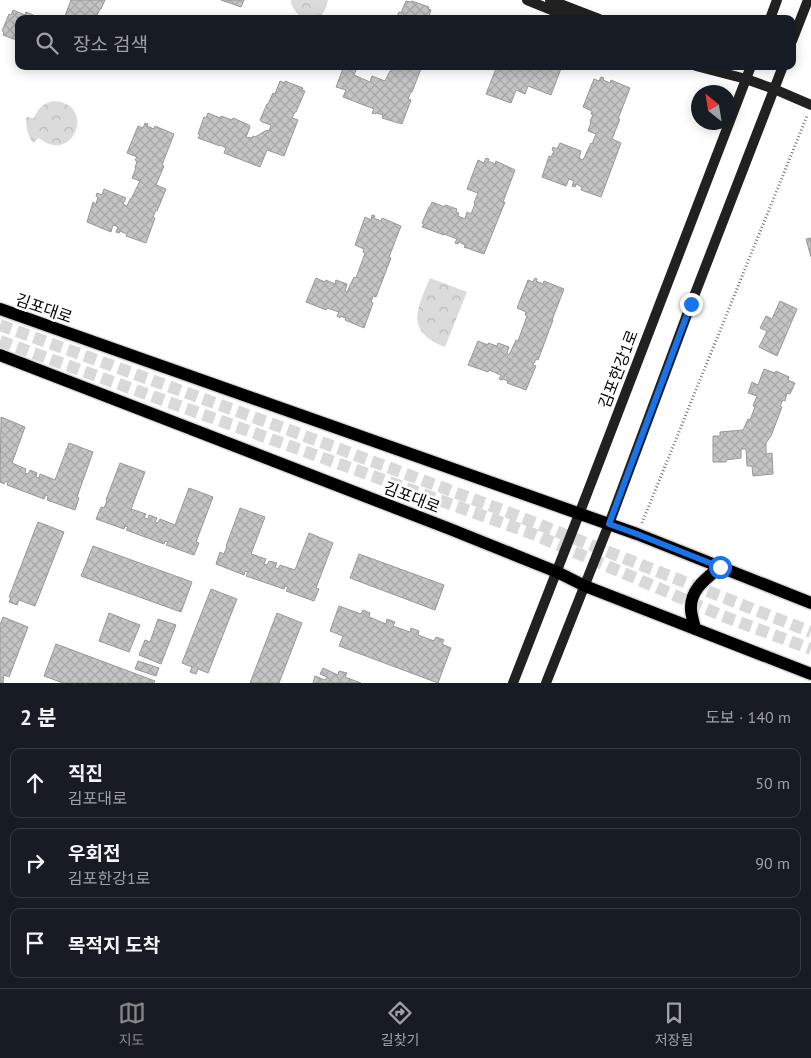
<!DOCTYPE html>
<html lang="ko">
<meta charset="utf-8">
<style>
body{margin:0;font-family:"PT Sans","Noto Sans KR",sans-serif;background:#242831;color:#f1f3f6}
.compass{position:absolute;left:691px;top:85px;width:45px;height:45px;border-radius:50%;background:#171b24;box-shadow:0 2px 12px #0003;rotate:330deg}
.stop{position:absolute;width:15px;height:15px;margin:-11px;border:4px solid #1a73e8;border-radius:50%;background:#fff}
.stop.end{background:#1a73e8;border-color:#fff;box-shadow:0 1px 5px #0008}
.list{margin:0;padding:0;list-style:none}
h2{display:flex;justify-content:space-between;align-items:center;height:65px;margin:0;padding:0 20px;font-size:21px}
h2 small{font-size:16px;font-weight:400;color:#9ea1a6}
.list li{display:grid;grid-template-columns:32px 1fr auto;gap:15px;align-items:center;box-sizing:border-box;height:70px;margin:0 10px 10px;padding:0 10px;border:1px solid #363941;border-radius:10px}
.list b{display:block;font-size:19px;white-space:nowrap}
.list p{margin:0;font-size:16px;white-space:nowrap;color:#9ea1a6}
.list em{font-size:16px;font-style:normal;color:#9ea1a6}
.icon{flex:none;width:28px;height:28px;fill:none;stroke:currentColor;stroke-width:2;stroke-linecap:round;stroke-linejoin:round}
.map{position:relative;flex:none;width:811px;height:683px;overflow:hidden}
.search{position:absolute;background:#171b24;box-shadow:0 2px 12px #0003;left:15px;right:15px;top:15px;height:55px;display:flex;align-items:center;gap:12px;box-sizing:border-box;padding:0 18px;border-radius:10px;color:#9ea1a6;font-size:19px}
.sheet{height:305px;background:#171b24}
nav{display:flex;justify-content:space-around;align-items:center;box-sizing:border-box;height:70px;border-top:1px solid #363941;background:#171b24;font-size:14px;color:#9ea1a6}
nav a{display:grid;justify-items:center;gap:2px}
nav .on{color:#858687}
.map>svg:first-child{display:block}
.park{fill:url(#park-crowns)}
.building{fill:url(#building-cross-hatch);stroke:#989898}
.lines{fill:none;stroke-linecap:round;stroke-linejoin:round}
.primary-tunnel{stroke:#d9d9d9;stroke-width:12;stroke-dasharray:12 6;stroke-linecap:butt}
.primary-casing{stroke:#dbdbdb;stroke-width:15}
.path{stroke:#767676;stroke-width:3;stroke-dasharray:1 2.5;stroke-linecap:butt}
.secondary{stroke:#212121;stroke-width:10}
.primary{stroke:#000;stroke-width:12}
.route{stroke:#1a73e8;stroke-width:6}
.labels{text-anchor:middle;stroke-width:5;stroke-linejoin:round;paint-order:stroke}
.street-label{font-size:16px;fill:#000;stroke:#fff}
</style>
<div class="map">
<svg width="811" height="683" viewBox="0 0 811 683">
<defs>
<pattern id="park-crowns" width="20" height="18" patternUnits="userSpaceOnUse" patternTransform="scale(1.25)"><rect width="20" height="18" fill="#dbdbdb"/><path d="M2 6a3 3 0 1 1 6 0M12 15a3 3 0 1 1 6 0" fill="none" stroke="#bababa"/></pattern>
<pattern id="building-cross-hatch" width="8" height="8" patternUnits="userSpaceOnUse" patternTransform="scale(1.25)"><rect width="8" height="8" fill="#c4c4c4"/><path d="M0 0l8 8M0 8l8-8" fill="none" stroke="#a7a7a7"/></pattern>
</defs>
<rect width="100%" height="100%" fill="#fff"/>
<path class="park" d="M291,0H328L326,7L320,19C310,19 303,20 296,12C293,7 291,6 291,0Z
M53,101C98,103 73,166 39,138L33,143C27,134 26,127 26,117L34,118C38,108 43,104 53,101Z
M430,278L467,292L445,347C404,331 417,309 430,278Z"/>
<path class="building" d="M71,0H105L101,9H100L97,15L103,17L102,19H67L65,16Z
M221,0H244L241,7Z
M406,1L411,2L412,1L429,7L428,9L431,10L428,19H396L399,12L401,13Z
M13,10L25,15L26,12L38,17V15L47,19H19V41L3,35L4,32L2,31L9,14L11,15Z
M344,66L356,70L354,75L370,82L372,76L385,81L390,71H391L393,66H422L412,92H411L408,99L411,100L402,124L382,118L383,115L376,113L375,114L372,113L374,109L343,97L346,90L336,87Z
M497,66H562L551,95L528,86L525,94L516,90L511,103L486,94Z
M601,77L604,78L603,80L610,83L611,80L630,88L618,119H620L612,139L621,143L601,197L581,190L582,187L576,184L575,187L572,186L574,181L569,179L566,186L542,177L549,156L551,157L554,151L552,150L553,147L557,149L560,143L581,151L579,158L583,160L591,143L592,144L596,134L588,131L591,122L590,121L593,115L591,114L592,111L583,107L594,79L599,81Z
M280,81L285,83V81L303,88L302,90L305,91L296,112H295L292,118L298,120L284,156L267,150L260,167L224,153L226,148L220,145V146L198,138L200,135L198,134L204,117L206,118L208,113L220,118L221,116L232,120L233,118L249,125L250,127L246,137L252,138L253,136L255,137L267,130L269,131L271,125L262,122L260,120L267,104H268L273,93L275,94Z
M145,123L148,124L147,126L154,129L155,126L174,134L162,165L164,166L156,185L166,189L157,211L156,210L153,217L155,218L146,243L126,236L127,234L120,231L119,233L116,232L118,227L113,225L111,232L87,222L93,202L96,204L98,197L96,196L97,193L102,195L104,189L126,198L123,204L127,206L130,199H131L140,181L132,178L136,168H135L137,161L135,160L137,157L127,153L138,126L143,128Z
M486,158L489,159L488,161L495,164L496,161L515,170L503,202H505L484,254L464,247L465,245L459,242L458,244L455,243L457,239L444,234V235L422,227L424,224L422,223L429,207H430L432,202L445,207V205L457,209L456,212L459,213L458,216L465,219L467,212L471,214L475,204L474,203L478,193L467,189L478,160L484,163Z
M372,215L375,216L374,218L381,221L382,218L401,226L389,257L391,258L376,297L373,296L371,302L373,303L364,328L345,320L346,318L340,316V318L337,316L339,312L327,308L326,310L306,302L316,278L325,282L326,280L335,284L336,280L347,284L345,291L347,292L354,277L356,278L365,253L363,252L364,249L355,245L365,217L371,220Z
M811,238V257L806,239Z
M535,278L537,279L536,281L543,284L544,281L564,289L552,320H553L538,360L536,359L533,365L536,366L526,390L507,383L508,381L503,379L502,380L499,379L501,375L489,370L488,372L468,365L478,341L488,345V343L497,346L498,343L509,347L507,353L509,355L516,340L518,341L527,316L525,315L526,312L517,308L528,280L533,282Z
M780,301L797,309L777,356L759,347L767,331L760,328L766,316L772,319Z
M764,369L775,373L776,371L789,377L788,380L795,383L790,394L787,393L785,401L783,400L780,406L782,407L771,436L766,443V454L772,453L773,474L753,476L752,466H747L746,449H741V458L726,460V462H713V436H720V432L743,430L748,419L750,420L755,407L753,406L757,396L748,393L752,382L758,385Z
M1,417L25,427L12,463L26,469L25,473L28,474L30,470L37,473L36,477L39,478L40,474L55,480L69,443L93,452L77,497L79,498L75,510L47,500L48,496L46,495L44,499L7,485L8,482L6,481L4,484L0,482Z
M120,463L145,472L131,509L146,514L144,518L148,519L149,515L157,518L155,522L158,523L160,519L175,525L189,488L213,497L196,542L199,543L194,555L166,545L168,542L165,541L164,544L126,530L128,527L125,526L124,529L96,519L101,507L104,508L107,501L106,500Z
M240,508L265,517L251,554L266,559L264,564L267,565L269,561L277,563L275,567L278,569L280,565L295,570L309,533L333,543L316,588L319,589L314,601L286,591L288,587L285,586L284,589L246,576L248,572L245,571L244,575L216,564L220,552L224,554L227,546H226Z
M38,522L64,532L35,606L19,600L17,605L9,602L11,597H9Z
M93,546L192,582L181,612L81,576Z
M359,554L444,585L435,610L350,578Z
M211,589L237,599L208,673L198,669L196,674L190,672L192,667L182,663Z
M339,606L361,614L363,610L370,613L369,617L386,624L387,619L395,622L393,626L410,632L411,628L419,631L418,635L434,641L436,637L444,640L442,644L451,648L438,683L339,646L343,636L330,631Z
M109,613L140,625L129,652L99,641Z
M277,613L302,623L279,683H250Z
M3,617L28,627L9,677L4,675L3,683H0V625Z
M158,619L176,625L161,664L139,655L145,640L150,642Z
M56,644L155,681L154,683H63L44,676Z
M138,661L159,668L156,676L135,669Z
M323,668L338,675L339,671L347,673L345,677L361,683H313L315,676L325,680L327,677L320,674Z"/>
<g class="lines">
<path class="primary-tunnel" d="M0,325L289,430L510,513L811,632
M0,341L533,534L723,616L811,649"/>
<g class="primary-casing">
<path id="primary" d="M0,309L637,534L811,603
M0,355L450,529L557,572L585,586L811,674
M695,629C694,623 691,615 691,609C690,589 707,578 720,567"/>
</g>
<path class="path" d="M642,523L807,116"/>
<path class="secondary" d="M527,0L574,19
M550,0L599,19
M770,19L777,0
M792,41L808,0
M696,66L746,79L774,89L811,105
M513,683C594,478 672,272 751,66
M546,683L609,524L691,304L783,66"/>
<use href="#primary" class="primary"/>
</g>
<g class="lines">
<path class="route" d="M691,304L609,524L637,534L720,567"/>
</g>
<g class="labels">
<g class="street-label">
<text transform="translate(44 308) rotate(19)" y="6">김포대로</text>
<text transform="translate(618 369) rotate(-69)" y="6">김포한강1로</text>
<text transform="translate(412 497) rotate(21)" y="6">김포대로</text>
</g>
</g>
</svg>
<svg class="compass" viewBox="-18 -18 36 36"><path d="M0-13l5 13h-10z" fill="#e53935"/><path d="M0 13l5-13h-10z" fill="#9ea1a6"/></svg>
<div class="stop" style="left:720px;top:567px"></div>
<div class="stop end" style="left:691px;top:304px"></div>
<div class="search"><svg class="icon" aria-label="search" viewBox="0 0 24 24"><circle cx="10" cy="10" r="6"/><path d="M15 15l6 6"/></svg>장소 검색</div>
</div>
<section class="sheet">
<h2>2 분<small>도보 · 140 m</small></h2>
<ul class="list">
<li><svg class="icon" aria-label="ahead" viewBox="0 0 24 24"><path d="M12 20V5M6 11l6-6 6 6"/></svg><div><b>직진</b><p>김포대로</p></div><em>50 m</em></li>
<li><svg class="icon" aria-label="right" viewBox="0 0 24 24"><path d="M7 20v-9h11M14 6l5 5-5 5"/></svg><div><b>우회전</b><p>김포한강1로</p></div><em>90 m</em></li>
<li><svg class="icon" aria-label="arrive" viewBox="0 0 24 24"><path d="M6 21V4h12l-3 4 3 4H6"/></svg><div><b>목적지 도착</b></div></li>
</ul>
</section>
<nav>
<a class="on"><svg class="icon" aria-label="map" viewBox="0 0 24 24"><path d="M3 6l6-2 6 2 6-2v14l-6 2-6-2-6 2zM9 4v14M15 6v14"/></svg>지도</a>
<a><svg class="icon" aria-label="directions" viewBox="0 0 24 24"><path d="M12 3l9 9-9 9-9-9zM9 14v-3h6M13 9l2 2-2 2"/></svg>길찾기</a>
<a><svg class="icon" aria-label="saved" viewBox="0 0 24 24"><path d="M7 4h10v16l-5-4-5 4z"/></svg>저장됨</a>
</nav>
